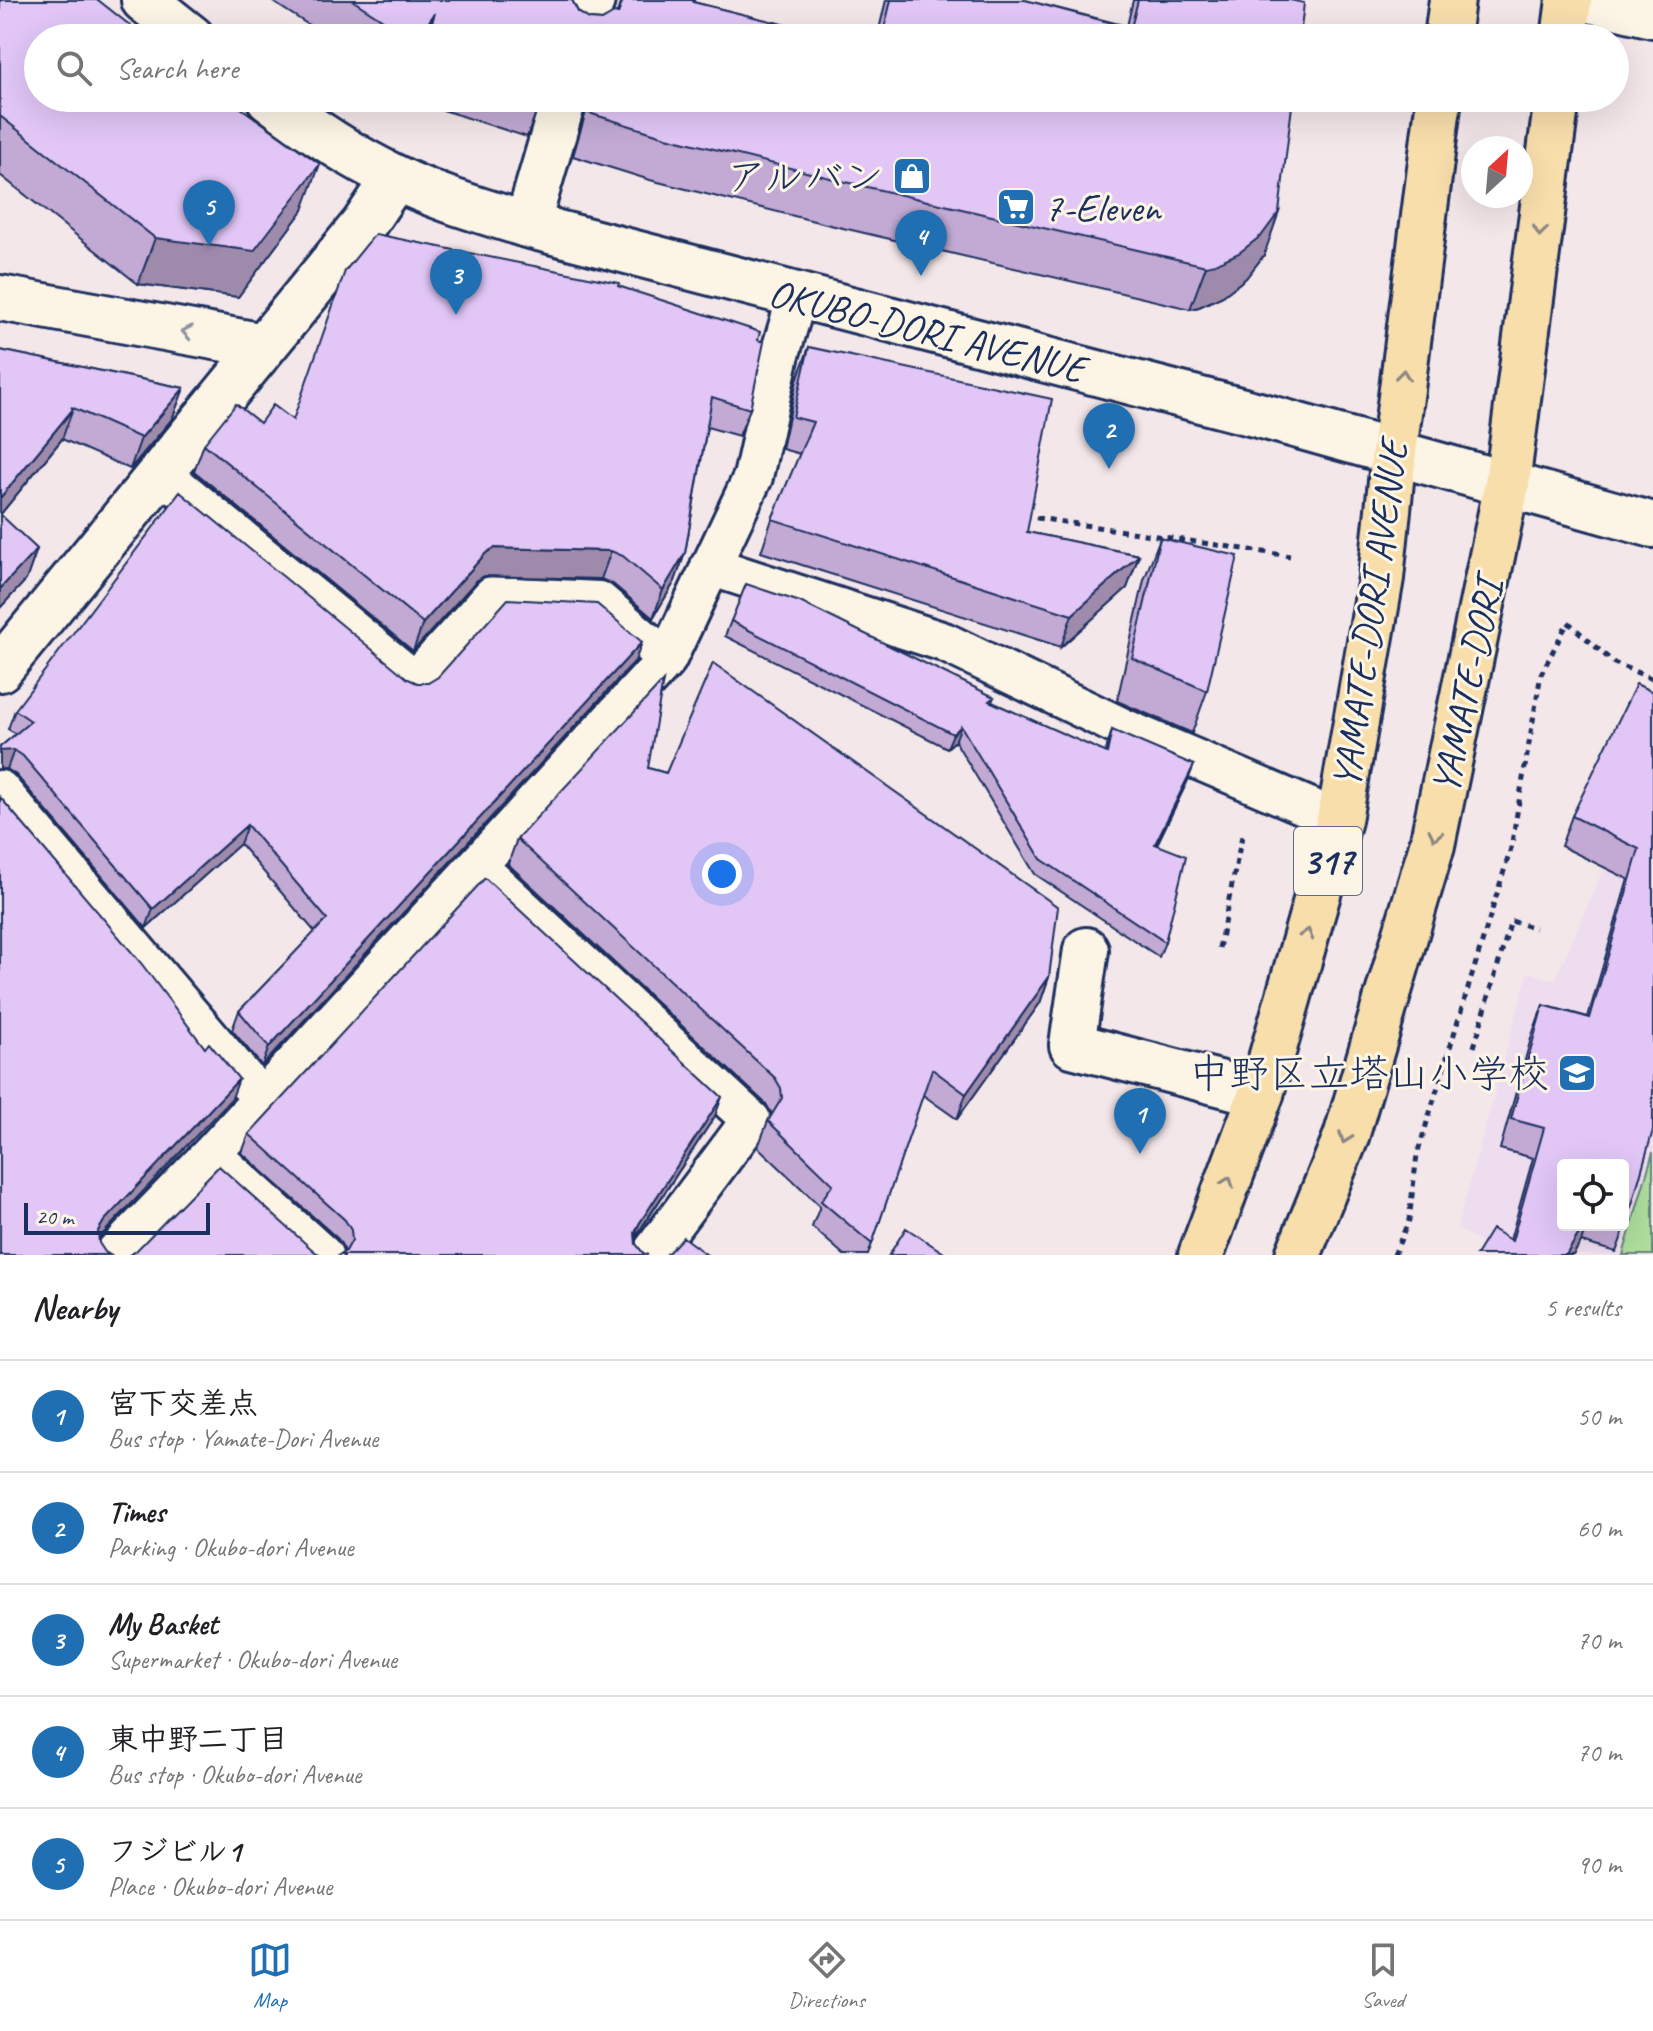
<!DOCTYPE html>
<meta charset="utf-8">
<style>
body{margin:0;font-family:Caveat,"Klee One",sans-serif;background:#f2f2f2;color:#202124}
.controls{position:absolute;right:24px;bottom:24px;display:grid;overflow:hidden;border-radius:8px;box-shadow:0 8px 32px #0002}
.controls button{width:72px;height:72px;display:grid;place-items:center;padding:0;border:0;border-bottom:2px solid #e0e0e0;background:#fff;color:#202124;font:40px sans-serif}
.compass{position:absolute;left:1461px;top:136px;width:72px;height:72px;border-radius:50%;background:#fff;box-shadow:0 8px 32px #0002;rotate:26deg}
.scale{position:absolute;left:24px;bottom:20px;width:186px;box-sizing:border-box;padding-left:8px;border:4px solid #1b2f5e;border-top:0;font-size:22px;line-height:28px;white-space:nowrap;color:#1b2f5e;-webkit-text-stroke:6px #fcf5e5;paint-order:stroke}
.you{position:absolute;left:722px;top:874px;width:28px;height:28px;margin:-20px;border:6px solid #fff;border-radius:50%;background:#1a73e8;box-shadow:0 0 0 12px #1a73e833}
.badge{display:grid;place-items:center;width:52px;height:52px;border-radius:50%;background:#1f6fb2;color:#fff;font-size:26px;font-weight:700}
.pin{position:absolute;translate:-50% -66px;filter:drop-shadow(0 2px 4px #0008)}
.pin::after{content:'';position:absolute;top:42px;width:28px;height:24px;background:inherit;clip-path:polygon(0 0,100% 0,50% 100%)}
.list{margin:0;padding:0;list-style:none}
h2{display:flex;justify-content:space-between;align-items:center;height:104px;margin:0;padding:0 32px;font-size:34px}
h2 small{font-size:26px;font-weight:400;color:#757577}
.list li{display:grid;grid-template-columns:52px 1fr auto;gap:24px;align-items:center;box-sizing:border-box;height:112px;padding:0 32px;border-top:2px solid #e0e0e0}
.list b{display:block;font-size:30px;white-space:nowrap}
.list p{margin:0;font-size:26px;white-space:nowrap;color:#757577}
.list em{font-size:26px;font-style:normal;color:#757577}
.icon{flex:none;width:44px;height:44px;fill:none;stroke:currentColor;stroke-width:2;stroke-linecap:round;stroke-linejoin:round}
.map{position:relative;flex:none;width:1653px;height:1255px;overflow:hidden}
.search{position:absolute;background:#fff;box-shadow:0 8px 32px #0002;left:24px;right:24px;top:24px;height:88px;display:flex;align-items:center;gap:20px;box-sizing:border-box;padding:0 28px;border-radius:44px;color:#757577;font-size:30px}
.sheet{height:664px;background:#fff}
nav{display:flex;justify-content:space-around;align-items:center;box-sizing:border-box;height:112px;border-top:2px solid #e0e0e0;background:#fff;font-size:22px;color:#757577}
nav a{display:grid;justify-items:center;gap:4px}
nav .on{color:#1f6fb2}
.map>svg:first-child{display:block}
.built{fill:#ede;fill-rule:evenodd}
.green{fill:#aedd9d;stroke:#64867e;stroke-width:2}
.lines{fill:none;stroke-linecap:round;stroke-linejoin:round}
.lane-casing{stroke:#1b2f5e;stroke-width:44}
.street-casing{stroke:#1b2f5e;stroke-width:50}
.secondary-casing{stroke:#1b2f5e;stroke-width:50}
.primary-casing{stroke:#1b2f5e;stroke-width:50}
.path{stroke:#1b2f5e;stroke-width:5;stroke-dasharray:6 6;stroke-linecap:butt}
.lane{stroke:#fcf5e5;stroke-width:38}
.street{stroke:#fcf5e5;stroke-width:44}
.secondary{stroke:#fcf5e5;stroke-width:44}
.primary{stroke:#f8deab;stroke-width:44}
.wall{fill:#c2aad4;stroke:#1b2f5e;stroke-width:2;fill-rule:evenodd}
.shaded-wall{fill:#9e8bac;stroke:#1b2f5e;stroke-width:2}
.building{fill:#e1c6f6;stroke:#1b2f5e;stroke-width:2}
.oneway{stroke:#8a8684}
.oneway2{stroke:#8c92a2}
.labels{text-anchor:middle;stroke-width:6;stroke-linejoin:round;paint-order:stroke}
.shield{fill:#fcf5e5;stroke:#5e6a86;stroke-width:2}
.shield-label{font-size:38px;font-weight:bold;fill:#1b2f5e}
.poi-label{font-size:40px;fill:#1b2f5e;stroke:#fcf5e5;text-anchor:end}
.street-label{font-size:40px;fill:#1b2f5e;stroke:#fcf5e5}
</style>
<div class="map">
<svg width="1653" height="1255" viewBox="0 0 1653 1255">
<rect width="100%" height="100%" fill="#f4e7ea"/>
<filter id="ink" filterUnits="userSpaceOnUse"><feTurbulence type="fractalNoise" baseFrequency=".0125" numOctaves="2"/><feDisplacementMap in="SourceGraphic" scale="16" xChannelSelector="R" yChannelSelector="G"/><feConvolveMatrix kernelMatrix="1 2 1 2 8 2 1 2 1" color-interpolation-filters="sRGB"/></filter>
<g filter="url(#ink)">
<path class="built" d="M1622,826L1653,836V1255H1502L1457,1228L1528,972L1555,980ZM1563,1165H1623V1225H1563Z"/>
<path class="green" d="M1653,1152V1255H1623Z"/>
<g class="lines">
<g class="lane-casing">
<path id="lane" d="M161,473L415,681L492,596L599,601L667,659
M710,566L944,642L1123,728L1339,820
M0,790L261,1098
M477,866L751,1120L650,1255
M211,1154L323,1255
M113,1255L211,1154L667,659L753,477L780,354L797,297"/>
</g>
<g class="street-casing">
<path id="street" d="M1591,0L1653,15
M581,38L592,0
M527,225L564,98
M0,298L264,346
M0,669L364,224L395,178
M1086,950L1072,1045L1261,1094"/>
</g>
<g class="secondary-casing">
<path id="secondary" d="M144,0L192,38
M269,98C308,128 350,156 394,177C436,198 483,211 527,225L1270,418L1653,525"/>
</g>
<g class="primary-casing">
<path id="primary" d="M1447,38L1452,0
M1564,38L1569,0
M1201,1255L1261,1094L1339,820L1381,578L1394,452L1439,98
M1298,1255L1346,1137L1432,845L1507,484L1557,98"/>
</g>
<path class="path" d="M1024,516L1290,556
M1219,948L1242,836
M1474,1047L1511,921L1535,928
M1394,1255L1409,1220L1417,1155L1511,848L1541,674L1568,622L1614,663L1653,679"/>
<use href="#lane" class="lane"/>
<use href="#street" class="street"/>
<use href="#secondary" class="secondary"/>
<use href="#primary" class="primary"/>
</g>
<path class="wall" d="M0,0L303,210L238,297L138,284L0,175Z
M270,0H572L578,12L589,19L602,20L617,13L621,0H694L693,2L839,38H329Z
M886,0H1025L1127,26L1133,0H1290L1300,38H877Z
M422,98H541L527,137L437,108Z
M588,98H1293L1264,255L1246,278L1223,296L1199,307L1190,309L830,225L650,180L573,156L588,105Z
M618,286L758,340L750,409L739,436L707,427L685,553L675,581L653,618L613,584L601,579L484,576L476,581L413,651L194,471L204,444L260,423L293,420Z
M809,347L1027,532L1139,555L1127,588L1061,647L761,552L772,519L800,454L782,449L797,380Z
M0,350L184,388L172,419L130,469L62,439L0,515L37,549L26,580L0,608Z
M1160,538L1207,691L1192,733L1117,701L1144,580Z
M731,621L994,697L992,702L1105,753L1112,730L1188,780L1157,844L1165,942L1159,957L1035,874L955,741L947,748L725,636Z
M642,642L635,661L262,1066L232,1030L239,1011L315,932L240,844L146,928L16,775L7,769H0V747L16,734L8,729L15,710L408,679L417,683H428Z
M1653,692L1627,1222L1616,1252L1581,1242L1573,1255L1510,1240L1533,1158L1500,1149L1532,1035L1543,1005L1588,1017L1628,879L1561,846L1572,816ZM1623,1165V1225H1563Z
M648,768L666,773L1049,977L1040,1003L957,1119L923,1095L868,1255H844L812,1227L820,1206L758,1147L768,1121L772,1114L766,1104L508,864L517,839Z
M715,1116L636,1237V1244L643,1253L344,1252V1249L338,1239L242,1153L249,1134Z"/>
<path class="shaded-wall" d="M435,13L426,38H417Z
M573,31H586L583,38H562Z
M320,164L303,210L238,297L138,284L155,238Z
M1279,212L1264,255L1246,278L1223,296L1199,307L1190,309L1206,266Z
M184,388L172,419L130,469L141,438Z
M73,409L62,439L0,515V498Z
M494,548L611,551L601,579L484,576L476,581L413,651L423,623L486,553Z
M37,549L26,580L0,608V589Z
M685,553L675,581L653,618L663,590Z
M1139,555L1127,588L1061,647L1072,615Z
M642,642L635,661L262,1066L269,1047Z
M961,726L955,741L947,748L953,734Z
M2,750H14L7,769H0V751Z
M1194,765L1188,780L1150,859L1155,844Z
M247,825L240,844L146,928L153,909Z
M1049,977L1040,1003L957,1119L966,1094Z
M239,1079L232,1098L97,1240L98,1231L104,1221Z
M722,1097L715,1116L632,1242L639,1224Z
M1584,1225H1587L1581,1242L1573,1255H1566Z"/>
<path class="building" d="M0,0H98L146,38H38V98H221L225,101L227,98L320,164L254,251L155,238L0,116Z
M352,0H572L578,12L589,19L602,20L614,13L618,14L623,0H694L693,2L839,38H597L586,31H573L562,38H427L435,13L417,38H411Z
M891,0H1025L1131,28L1138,0H1290L1304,3L1300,38H882Z
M593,98H1293L1279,212L1262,235L1239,253L1215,264L1206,266L846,182L666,137L589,113Z
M375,234L619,283L618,286L760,332L758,340L764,342L750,409L712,397L685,553L663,590L623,556L611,551L494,548L486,553L423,623L204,444L236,404L260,423L273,405L293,420L345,271Z
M809,347L1052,399L1027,532L1139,555L1072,615L772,519L813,422L793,417Z
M0,350L184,388L141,438L71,407L73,409L0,498Z
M180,492L408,679L417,683H428L438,677L508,599L597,604L642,642L269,1047L239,1011L327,919L247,825L153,909L23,756L14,750L0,751V747L31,721L15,710Z
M0,514L37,549L0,589Z
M1160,538L1238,556L1207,691L1132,658Z
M746,584L800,602L994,697L989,701L1107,753L1112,730L1194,765L1155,844L1186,856L1165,942L1041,859L961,726L953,734L731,621Z
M713,663L1058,907L1049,977L966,1094L932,1069L872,1244L821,1201L833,1184L768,1121L782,1098L781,1088L775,1078L517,839L663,681L648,768L666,773Z
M1636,684L1653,692V1130L1627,1222L1623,1221V1165H1563V1225H1584L1566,1255H1476L1492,1229L1512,1241L1544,1128L1511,1119L1543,1005L1590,1018L1639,849L1572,816Z
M0,797L141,963L205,1048L209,1043L239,1079L104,1221L98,1231L99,1243L105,1252L110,1255H0Z
M485,878L722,1097L639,1224L635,1233L636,1244L643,1253L648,1255H339L346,1251L352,1240L351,1230L345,1220L249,1134Z
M219,1166L315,1252L321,1255H129L136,1251Z
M906,1228L947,1255H889Z
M683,1237L707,1255H666Z"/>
<defs><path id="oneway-chevron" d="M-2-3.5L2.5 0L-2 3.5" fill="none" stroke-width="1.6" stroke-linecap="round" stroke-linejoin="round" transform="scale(2)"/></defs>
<g class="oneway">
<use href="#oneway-chevron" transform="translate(1540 231) rotate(97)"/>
<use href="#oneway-chevron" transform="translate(1403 375) rotate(-83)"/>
<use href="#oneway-chevron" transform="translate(1435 835) rotate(102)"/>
<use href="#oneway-chevron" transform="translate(1307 934) rotate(-74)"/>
<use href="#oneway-chevron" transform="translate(1345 1138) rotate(110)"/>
<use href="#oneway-chevron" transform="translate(1228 1182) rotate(-70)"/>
</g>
<use class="oneway2" href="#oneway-chevron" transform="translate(187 332) rotate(-170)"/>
</g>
<defs>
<g id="shop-square" transform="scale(2)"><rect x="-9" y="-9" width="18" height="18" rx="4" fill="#1f6fb2" stroke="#fcf5e5"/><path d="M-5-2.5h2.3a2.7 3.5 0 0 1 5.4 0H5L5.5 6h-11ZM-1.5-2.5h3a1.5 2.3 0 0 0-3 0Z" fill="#fff"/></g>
<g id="supermarket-square" transform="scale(2)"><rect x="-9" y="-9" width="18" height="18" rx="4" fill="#1f6fb2" stroke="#fcf5e5"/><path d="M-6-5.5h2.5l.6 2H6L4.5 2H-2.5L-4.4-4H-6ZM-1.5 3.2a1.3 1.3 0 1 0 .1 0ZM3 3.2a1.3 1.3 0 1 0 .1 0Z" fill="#fff"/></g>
<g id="school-square" transform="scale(2)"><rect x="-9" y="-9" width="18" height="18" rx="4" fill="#1f6fb2" stroke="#fcf5e5"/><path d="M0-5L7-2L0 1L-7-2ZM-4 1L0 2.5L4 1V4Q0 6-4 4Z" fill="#fff"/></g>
</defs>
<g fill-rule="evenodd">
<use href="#shop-square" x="912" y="176"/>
<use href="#supermarket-square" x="1016" y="207"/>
<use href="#school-square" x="1577" y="1073"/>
</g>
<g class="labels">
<rect class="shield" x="1294" y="827" width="68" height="68" rx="6"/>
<g class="shield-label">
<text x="1328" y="874">317</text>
</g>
<g class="poi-label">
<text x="884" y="190">アルバン</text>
<text x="1044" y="221" text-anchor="start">7-Eleven</text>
<text x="1549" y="1087">中野区立塔山小学校</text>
</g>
<g class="street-label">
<text transform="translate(927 330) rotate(14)" y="14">OKUBO-DORI AVENUE</text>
<text transform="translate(1369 614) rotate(-82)" y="14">YAMATE-DORI AVENUE</text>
<text transform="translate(1466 686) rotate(-78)" y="14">YAMATE-DORI</text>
</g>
</g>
</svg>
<div class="controls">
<button><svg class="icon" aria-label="locate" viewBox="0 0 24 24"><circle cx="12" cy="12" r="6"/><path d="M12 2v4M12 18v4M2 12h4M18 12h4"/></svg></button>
</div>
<svg class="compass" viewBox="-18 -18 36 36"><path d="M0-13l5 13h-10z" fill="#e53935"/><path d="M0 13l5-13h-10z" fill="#757577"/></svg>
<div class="scale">20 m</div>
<div class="you"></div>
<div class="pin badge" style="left:1140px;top:1154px">1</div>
<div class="pin badge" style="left:1109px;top:469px">2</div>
<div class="pin badge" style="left:456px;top:315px">3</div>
<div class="pin badge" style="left:921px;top:276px">4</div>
<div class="pin badge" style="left:209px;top:246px">5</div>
<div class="search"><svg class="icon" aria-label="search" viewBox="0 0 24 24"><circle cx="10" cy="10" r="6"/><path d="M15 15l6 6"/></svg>Search here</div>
</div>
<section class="sheet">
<h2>Nearby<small>5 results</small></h2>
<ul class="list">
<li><span class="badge">1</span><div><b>宮下交差点</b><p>Bus stop · Yamate-Dori Avenue</p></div><em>50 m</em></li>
<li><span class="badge">2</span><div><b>Times</b><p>Parking · Okubo-dori Avenue</p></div><em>60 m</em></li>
<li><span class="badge">3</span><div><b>My Basket</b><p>Supermarket · Okubo-dori Avenue</p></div><em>70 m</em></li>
<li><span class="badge">4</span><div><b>東中野二丁目</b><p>Bus stop · Okubo-dori Avenue</p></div><em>70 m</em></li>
<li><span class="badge">5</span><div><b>フジビル1</b><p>Place · Okubo-dori Avenue</p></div><em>90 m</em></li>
</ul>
</section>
<nav>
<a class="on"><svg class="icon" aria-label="map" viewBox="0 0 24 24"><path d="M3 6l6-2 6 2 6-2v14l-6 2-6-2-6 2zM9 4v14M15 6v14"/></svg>Map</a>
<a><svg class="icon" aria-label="directions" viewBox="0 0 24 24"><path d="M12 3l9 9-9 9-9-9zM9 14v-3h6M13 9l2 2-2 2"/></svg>Directions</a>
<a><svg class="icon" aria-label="saved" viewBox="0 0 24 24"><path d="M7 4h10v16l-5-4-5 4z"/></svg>Saved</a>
</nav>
